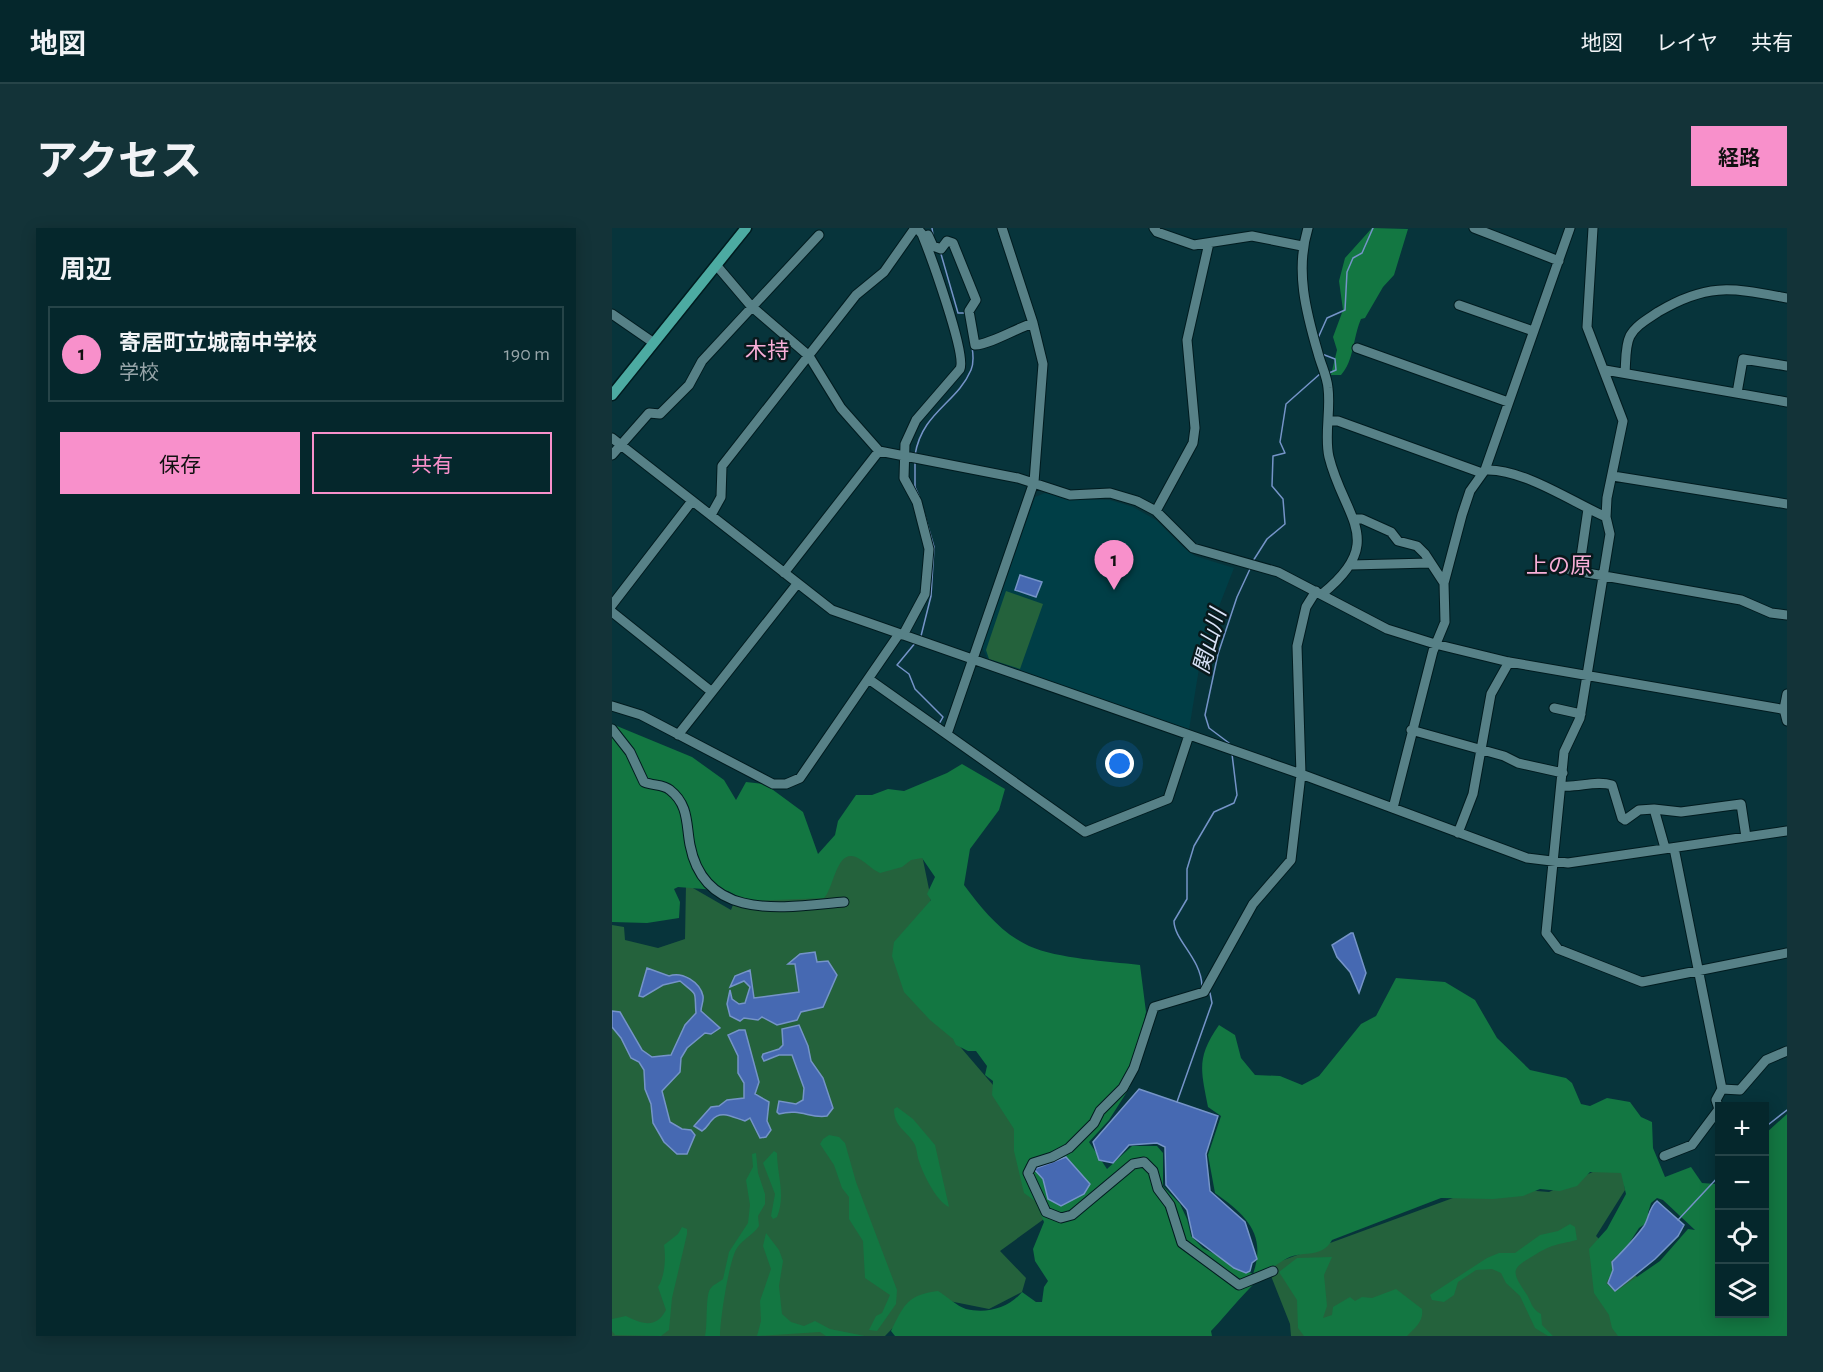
<!DOCTYPE html>
<html lang="ja">
<meta charset="utf-8">
<style>
body{margin:0;font-family:"Alegreya Sans","Noto Sans JP",sans-serif;background:#133338;color:#f1f3f6}
.controls{position:absolute;right:18px;bottom:18px;display:grid;overflow:hidden;border-radius:0px;box-shadow:0 3px 15px #0003}
.controls button{width:54px;height:54px;display:grid;place-items:center;padding:0;border:0;border-bottom:2px solid #264448;background:#05272c;color:#f1f3f6;font:30px sans-serif}
.you{position:absolute;left:508px;top:536px;width:21px;height:21px;margin:-15px;border:4px solid #fff;border-radius:50%;background:#1a73e8;box-shadow:0 0 0 9px #1a73e833}
.badge{display:grid;place-items:center;width:39px;height:39px;border-radius:50%;background:#f890cb;color:#111;font-size:20px;font-weight:700}
.pin{position:absolute;translate:-50% -50px;filter:drop-shadow(0 2px 3px #0008)}
.pin::after{content:'';position:absolute;top:32px;width:21px;height:18px;background:inherit;clip-path:polygon(0 0,100% 0,50% 100%)}
.list{margin:0;padding:0;list-style:none}
h2{display:flex;justify-content:space-between;align-items:center;height:78px;margin:0;padding:0 24px;font-size:26px}
h2 small{font-size:20px;font-weight:400;color:#97a5a9}
.list li{display:grid;grid-template-columns:39px 1fr auto;gap:18px;align-items:center;box-sizing:border-box;height:96px;margin:0 12px 12px;padding:0 12px;border:2px solid #264448;border-radius:0px}
.list b{display:block;font-size:22px;white-space:nowrap}
.list p{margin:0;font-size:20px;white-space:nowrap;color:#97a5a9}
.list em{font-size:20px;font-style:normal;color:#97a5a9}
.actions{display:flex;gap:12px;padding:18px 24px}
.actions a{flex:1;padding:14px 0;border:2px solid #f890cb;border-radius:0px;text-align:center;font-size:21px;color:#f890cb}
.actions .main{background:#f890cb;color:#111}
.icon{flex:none;width:33px;height:33px;fill:none;stroke:currentColor;stroke-width:2;stroke-linecap:round;stroke-linejoin:round}
.map{position:relative;flex:none;width:1175px;height:1108px;overflow:hidden;border-radius:0px}
header{display:flex;align-items:center;gap:36px;box-sizing:border-box;height:84px;padding:0 30px;background:#05272c;border-bottom:2px solid #264448}
header strong{font-size:28px}
nav{display:flex;gap:33px;margin-inline-start:auto;font-size:21px}
.intro{display:flex;align-items:center;justify-content:space-between;box-sizing:border-box;height:144px;padding:0 36px}
h1{margin:0;font-size:42px}
.button{padding:15px 27px;border-radius:0px;background:#f890cb;color:#111;font-size:21px;font-weight:700}
main{display:flex;gap:36px;padding:0 36px}
aside{flex:1;background:#05272c;border-radius:0px;box-shadow:0 3px 15px #0003}
.map>svg:first-child{display:block}
.built{fill:#003e46}
.green{fill:#24623c}
.forest{fill:#137742;fill-rule:evenodd}
.water{fill:#4669b2;stroke:#7594c8;stroke-width:1.5}
.lines{fill:none;stroke-linecap:round;stroke-linejoin:round}
.stream{stroke:#7594c8;stroke-width:1.5}
.minor-casing{stroke:#001b1f;stroke-width:11}
.major-casing{stroke:#001b1f;stroke-width:13}
.minor{stroke:#578187;stroke-width:9}
.major{stroke:#4caba2;stroke-width:10}
.labels{text-anchor:middle;stroke-width:5;stroke-linejoin:round;paint-order:stroke}
.neighbourhood-label{font-size:22px;fill:#f8aed7;stroke:#08191c}
.water-label{font-size:22px;font-style:italic;fill:#dae4f9;stroke:#08191c}
</style>
<header>
<strong>地図</strong>
<nav><a>地図</a><a>レイヤ</a><a>共有</a></nav>
</header>
<div class="intro"><h1>アクセス</h1><a class="button">経路</a></div>
<main>
<aside>
<h2>周辺<small></small></h2>
<ul class="list">
<li><span class="badge">1</span><div><b>寄居町立城南中学校</b><p>学校</p></div><em>190 m</em></li>
</ul>
<div class="actions"><a class="main">保存</a><a>共有</a></div>
</aside>
<div class="map">
<svg width="1175" height="1108" viewBox="0 0 1175 1108">
<rect width="100%" height="100%" fill="#07343b"/>
<path class="built" d="M433,265L463,271L498,272L521,279L544,292L570,318L583,328L622,340L590,422L577,502L376,432L370,419L423,269Z"/>
<path class="green" d="M394,363L431,376L408,441L377,431L374,422Z
M227,626L310,627L319,671L296,758L399,878L432,991L388,1023L414,1050L410,1064L377,1081L312,1068L273,1108H0V697L12,699L13,712L46,720L73,711L74,656L119,682L128,659Z
M1009,931L1013,962L984,1008L1030,1054L1028,1108H679L678,1096L655,1038L871,959L937,964Z"/>
<path class="forest" d="M760,0L796,1L782,47L771,59L753,90L749,91C741,109 742,133 729,147H719L725,122L721,109L731,82L727,53L733,30Z
M0,496L80,529L112,552L124,572L134,554L153,556L191,584L206,626L223,607L226,593L244,567H260L276,561L292,563L335,545L350,536L393,561L387,582L358,621L352,657C370,681 389,705 417,718C447,731 495,733 528,737L534,784L518,859L497,892L477,914L495,941L520,918H545L551,925V958L568,976L575,991L579,1008L591,1020L641,1046C655,1006 634,987 603,965L596,927L609,888L596,879C589,842 584,830 607,797L623,807L629,830L643,847L668,848L690,857L707,848L749,796L764,788L784,750L833,754L863,772L885,810L918,842L954,850L960,855L969,876L978,878L995,870L1018,874L1029,889L1040,894L1041,920L1053,949L1079,939L1090,955L1104,956L1107,953L1108,1086H1152L1153,906L1175,886V1108H1006L1000,1100L997,1087L982,1065L977,1021L995,1001L1014,966L1009,945L978,944L965,958L948,963L928,961L911,968L881,971L829,970L720,1012C709,1032 689,1021 672,1032C643,1049 622,1079 599,1103L600,1108H283L279,1103C292,1077 295,1067 326,1063C334,1068 345,1078 354,1081C375,1086 397,1080 410,1064L424,1074H430L432,1059L436,1053L423,1033L421,1021L432,994L423,973L412,965L402,923V901L380,867L381,853L373,847L375,838L364,823H356L344,817L341,811L318,792L292,764L280,728L282,714L319,672L315,666L323,649L310,630L299,632L290,639L268,645C259,641 253,633 244,629C224,621 222,660 212,670L134,673L116,663L66,659L62,661L68,674L67,690L35,695L0,694ZM1045,970L1051,972L1083,1002L1076,1001L1048,1033L1003,1064L994,1055L1000,1044L999,1033L1014,1020L1027,1000L1039,992L1036,985L1039,975Z
M285,879L301,891L323,917L337,979C325,974 311,946 307,933C305,928 305,920 302,915C294,902 282,899 282,881Z
M217,907L227,909L233,915L244,954L285,1062L284,1076L265,1103L257,1102L264,1088L270,1085L278,1067L253,1050L251,1013L237,991V969L230,960L222,937L208,916L211,911Z
M162,923L165,925C165,947 174,967 165,989L161,991L159,988L163,966L151,935Z
M144,925L146,945L153,966V976L146,988L147,998C141,1007 131,1011 125,1020C117,1032 108,1092 108,1108H93C96,1097 93,1065 99,1060C102,1056 108,1054 111,1051L117,1024L136,995L138,977L134,952L141,939L140,926Z
M958,996L963,999L965,1012C944,1017 940,1016 921,1028C901,1040 898,1042 913,1064C920,1073 918,1080 929,1086L930,1097L941,1108H936L923,1100L908,1068L894,1055L889,1045L880,1041L864,1042L846,1054L842,1067L832,1074L820,1072L818,1067L875,1030L887,1025H903L928,1007L946,1003Z
M70,999L75,1001V1006L60,1070L57,1102L49,1108L3,1107L0,1103V1091L14,1088C30,1096 44,1101 54,1082L46,1059C53,1049 54,1029 52,1017L66,1006Z
M154,1005L167,1022L171,1033L167,1058L170,1086L179,1094L192,1098L203,1093L218,1101L253,1108H214L208,1104L145,1108L149,1093L148,1073L159,1041L151,1018Z
M720,1029L712,1047L715,1078L711,1090L720,1087L721,1079L738,1069L743,1073L750,1069L760,1070L784,1061L810,1081C812,1093 803,1100 795,1108H692L686,1100L685,1072L667,1044L685,1030Z"/>
<path class="water" d="M408,347L430,354L424,369L403,362Z
M739,705H741L754,745L747,765L738,744L725,729L720,717Z
M203,724L205,734L216,733L225,747L211,779L189,784L185,792L165,797L150,789L146,792L132,790L128,793L118,788L115,776L118,762L120,771L127,776L133,775L138,759L132,753L118,759L123,748L138,742L142,770L187,764L183,736H176L188,726Z
M35,740L57,748C70,743 88,754 91,768C92,773 89,778 89,783L108,800L99,806L93,805L75,820L69,830L68,844L50,863L58,894L70,901L79,902L83,907L75,926H65L52,914L41,895L39,876L33,861L32,842L27,834L19,830L9,810L0,799V783L8,784L30,822L40,829L59,827L73,797L84,785C82,761 87,769 68,753L51,757L31,769L27,768Z
M187,797L196,818L199,833L211,850L221,880L215,888C198,891 189,880 167,886L165,884L167,873L184,876L191,872L192,860L180,827H167L152,833L150,829L151,826L167,821L171,817L170,801Z
M127,802H133L147,854L143,866L157,874L155,893L159,902L154,909L148,910L138,890L133,893C122,890 109,881 100,892C96,896 96,899 90,903L82,898L99,879L107,878L115,872L132,870V855L126,845V828L116,807Z
M527,861L606,888L594,926L598,963L633,994L645,1031L640,1035L638,1043L634,1045L622,1040L581,1009L575,982L554,957L553,919L545,915L517,917L501,935L487,932L481,914Z
M454,929L478,956L472,966L449,978L436,971L431,951L422,941Z
M1045,973L1072,997L1066,1008L1043,1031L1003,1063L996,1055L1001,1042L1000,1034C1012,1022 1022,1012 1032,998C1037,990 1037,979 1045,973Z"/>
<g class="lines">
<path class="stream" d="M320,0L321,7
M329,26L346,85H354
M706,110L715,90L733,82L735,44L741,30L750,25L761,0
M710,126L723,131L724,142L717,145
M303,227C310,184 345,175 359,142C362,135 361,125 360,119
M303,235V259L307,268
M641,333L655,311L673,296L671,271L660,258L661,228L673,225L668,214L674,176L709,145
M309,408L319,368L322,319L311,281
M304,414L285,437L297,446L303,461L331,489L327,496
M617,515L597,500L593,487L606,426L625,369L638,341
M590,758C589,730 562,712 562,693L575,671V641L582,618L602,584L622,575L625,567L620,526
M565,874L600,775L598,765
M1152,900L1175,882
M1066,992L1108,947"/>
<g class="minor-casing">
<path id="minor" d="M542,0L545,4L582,17L640,8L690,18
M696,0C683,42 694,84 706,125C709,137 715,148 716,160C719,182 712,208 717,229C732,290 776,313 710,366
M862,0L947,33
M981,0L975,99L1011,193L995,270L994,289L998,306L968,490L952,524L934,705L946,721L1030,754L1175,725
M316,7L321,18L329,21L335,13L341,15L364,72L357,83L363,117C379,116 403,101 421,95
M105,38L139,78L197,128L229,180L267,223L406,250L458,267L498,265L525,273L544,283L581,320L666,344L775,401L823,416L897,434L1175,482
M847,77L921,103
M0,86L42,115
M745,120L896,174
M993,142L1175,174
M1013,145C1014,133 1013,118 1018,108C1024,97 1036,91 1046,84C1096,54 1120,60 1175,70
M1125,165L1131,131L1175,138
M718,193H726L870,245
M0,210L220,382L689,546L915,630L956,635L1175,603
M0,227L37,185L48,186L77,157L90,133L207,7
M873,242C910,240 960,274 994,289
M1001,248L1175,276
M544,283L581,215L583,200L575,112L597,15
M99,287L109,269L110,238L244,67L272,44L303,0
M742,291H750L779,304L786,313L805,318L813,326L832,355
M739,337L817,335
M958,342L1129,372L1159,385L1175,387
M967,343L976,281
M172,345L267,223
M0,377L80,273
M0,384L100,464
M291,407L313,366L317,321L305,274L292,250L293,216L304,192L348,141C355,127 318,26 310,6L305,0
M258,452L473,604L556,571L577,507
M1175,466L1172,481L1175,493
M0,478L29,487L161,556H174L188,550L287,406
M942,480L969,486
M0,501L18,524L32,554C41,558 51,556 58,562C77,577 74,596 78,617C93,695 174,679 232,674
M799,502L892,528L906,535L951,545
M335,506L422,254L431,136L421,95L390,0
M66,507L185,356
M949,558C966,560 983,552 1000,557L1010,590L1013,592L1027,582L1042,581
M781,580L821,423L833,394L832,355L850,287L858,263L873,242L958,0
M846,605L861,566L879,466L897,434
M1053,620L1042,581L1069,584L1129,576L1134,609
M1110,861L1128,862L1154,832L1175,823
M1052,928L1080,917L1107,881L1104,872L1110,861L1062,620
M661,1043L627,1057L570,1015L558,977L546,961L541,943L532,934L521,936L460,987L449,990L434,984L416,945L421,935L440,929L457,920L482,895L488,883L511,860L522,840L542,779L592,764L641,676L679,632L689,546L685,418L694,379L704,363"/>
</g>
<g class="major-casing">
<path id="major" d="M0,167L134,0"/>
</g>
<use href="#minor" class="minor"/>
<use href="#major" class="major"/>
</g>
<g class="labels">
<g class="neighbourhood-label">
<text x="155" y="130">木持</text>
<text x="947" y="345">上の原</text>
</g>
<g class="water-label">
<text transform="translate(597 413) rotate(-74)" y="8">関山川</text>
</g>
</g>
</svg>
<div class="controls">
<button>+</button>
<button>−</button>
<button><svg class="icon" aria-label="locate" viewBox="0 0 24 24"><circle cx="12" cy="12" r="6"/><path d="M12 2v4M12 18v4M2 12h4M18 12h4"/></svg></button>
<button><svg class="icon" aria-label="layers" viewBox="0 0 24 24"><path d="M12 4l9 5-9 5-9-5zM3 14l9 5 9-5"/></svg></button>
</div>
<div class="you"></div>
<div class="pin badge" style="left:502px;top:362px">1</div>
</div>
</main>
